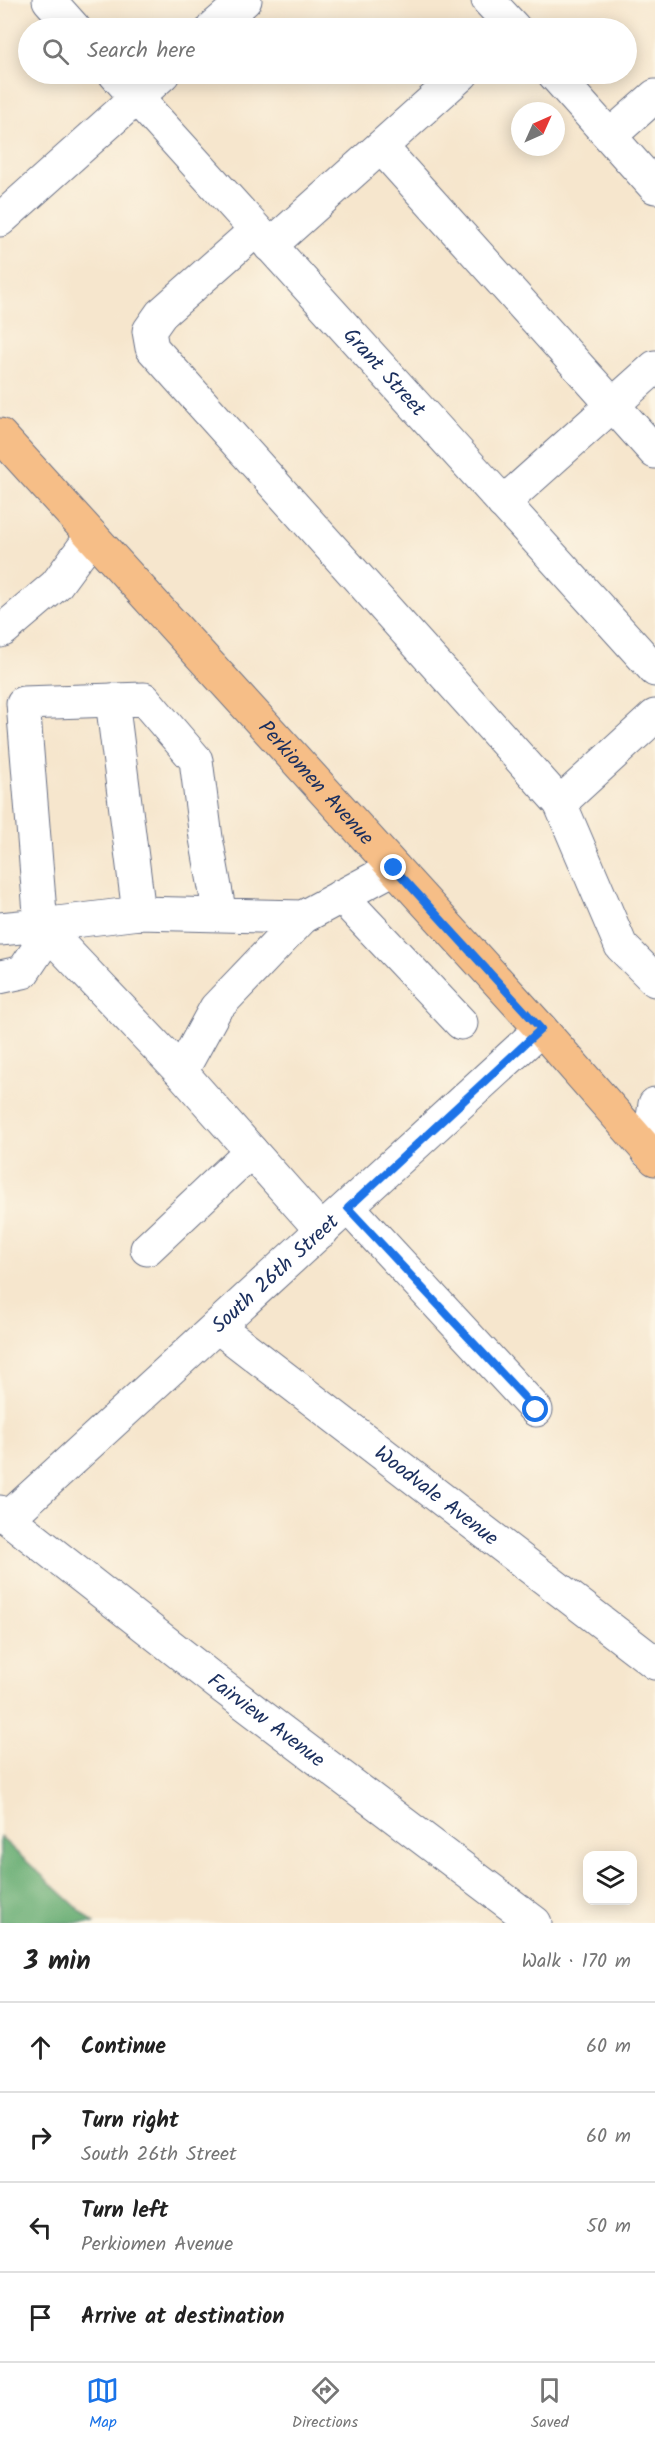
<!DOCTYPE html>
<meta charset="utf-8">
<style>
body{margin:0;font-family:Kalam,sans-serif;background:#f6f6f6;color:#222}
.controls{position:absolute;right:18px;bottom:18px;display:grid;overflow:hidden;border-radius:12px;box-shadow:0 3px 15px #0003}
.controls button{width:54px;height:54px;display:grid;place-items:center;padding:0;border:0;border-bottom:2px solid #e0e0e0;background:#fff;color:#222;font:30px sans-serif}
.compass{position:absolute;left:511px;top:102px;width:54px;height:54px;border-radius:50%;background:#fff;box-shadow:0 3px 15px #0003;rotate:45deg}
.stop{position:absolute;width:18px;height:18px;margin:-14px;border:4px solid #1a73e8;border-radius:50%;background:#fff}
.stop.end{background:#1a73e8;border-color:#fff;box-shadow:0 2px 6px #0008}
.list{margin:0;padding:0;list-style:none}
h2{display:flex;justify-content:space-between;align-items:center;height:78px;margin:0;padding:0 24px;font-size:26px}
h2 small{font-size:20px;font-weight:400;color:#767676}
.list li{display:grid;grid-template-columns:39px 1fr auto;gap:18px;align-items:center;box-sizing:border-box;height:90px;padding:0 24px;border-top:2px solid #e0e0e0}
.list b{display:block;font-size:22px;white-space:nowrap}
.list p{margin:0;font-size:20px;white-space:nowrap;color:#767676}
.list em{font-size:20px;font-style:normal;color:#767676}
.icon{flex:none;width:33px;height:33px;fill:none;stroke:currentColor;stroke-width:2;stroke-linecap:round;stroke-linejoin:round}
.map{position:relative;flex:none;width:655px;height:1923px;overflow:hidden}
.search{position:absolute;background:#fff;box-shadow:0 3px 15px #0003;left:18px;right:18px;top:18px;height:66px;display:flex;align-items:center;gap:15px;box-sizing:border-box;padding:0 21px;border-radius:33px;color:#767676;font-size:22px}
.sheet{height:438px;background:#fff}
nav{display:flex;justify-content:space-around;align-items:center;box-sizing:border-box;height:84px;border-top:2px solid #e0e0e0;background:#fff;font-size:16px;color:#767676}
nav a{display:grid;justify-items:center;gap:3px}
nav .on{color:#1a73e8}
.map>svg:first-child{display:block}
.forest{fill:#68ad73;stroke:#426e68;stroke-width:1.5}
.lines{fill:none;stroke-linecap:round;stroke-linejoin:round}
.minor-casing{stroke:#686f85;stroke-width:35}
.major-casing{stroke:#686f85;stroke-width:35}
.minor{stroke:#fff;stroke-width:33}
.major{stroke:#f6be87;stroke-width:33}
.route{stroke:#1a73e8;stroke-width:8}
.labels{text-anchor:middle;stroke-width:4.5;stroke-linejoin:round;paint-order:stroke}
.street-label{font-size:21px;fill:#1b2f5e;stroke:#fcf5e5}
</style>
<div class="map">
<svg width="655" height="1923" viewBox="0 0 655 1923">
<rect width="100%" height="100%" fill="#fcf5e5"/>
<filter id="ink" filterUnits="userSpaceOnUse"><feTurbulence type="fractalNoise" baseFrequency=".0167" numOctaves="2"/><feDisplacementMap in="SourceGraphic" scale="12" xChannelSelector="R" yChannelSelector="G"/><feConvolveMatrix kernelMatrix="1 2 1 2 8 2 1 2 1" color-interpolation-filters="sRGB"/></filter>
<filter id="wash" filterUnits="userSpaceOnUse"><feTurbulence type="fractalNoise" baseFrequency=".008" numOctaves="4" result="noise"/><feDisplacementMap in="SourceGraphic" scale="24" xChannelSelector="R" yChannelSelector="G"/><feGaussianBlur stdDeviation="1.35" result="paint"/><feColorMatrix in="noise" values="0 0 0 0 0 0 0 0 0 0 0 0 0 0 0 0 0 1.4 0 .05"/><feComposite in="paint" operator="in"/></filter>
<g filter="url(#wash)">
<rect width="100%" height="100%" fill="#f6e6cd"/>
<path class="forest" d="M0,1837L94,1923H0Z"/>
</g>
<g filter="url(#ink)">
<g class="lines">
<g class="minor-casing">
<g id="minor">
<path d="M49,0L74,28"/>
<path d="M488,0L514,28"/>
<path d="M213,28L245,0"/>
<path id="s1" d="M115,74L655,670"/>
<path d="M554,74L655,187"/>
<path d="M610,136L655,96"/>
<path d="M381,147L655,452"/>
<path d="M0,220L163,74"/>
<path d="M256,230L161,314L149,331L152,348L560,803L621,946L655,980"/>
<path d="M270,246L462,74"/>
<path d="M503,503L655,367"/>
<path d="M0,631L3,630L56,585L92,536"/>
<path d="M112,700L139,913"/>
<path d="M560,803L655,716"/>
<path d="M341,896L461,1023"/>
<path d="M220,915L206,838L196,760L144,699L23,703L41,925L139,913L303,917L394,868"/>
<path d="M303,917L216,1008L181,1072L322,1231"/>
<path d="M41,925L181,1072"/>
<path d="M0,929L41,925"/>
<path d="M0,977L23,972L37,951L41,925"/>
<path d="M648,1152L655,1104"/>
<path d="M348,1207L536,1410"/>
<path d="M147,1249L251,1151"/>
<path id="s2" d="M218,1327L655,1663"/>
<path id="s3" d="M0,1512L219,1684L535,1923"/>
<path id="s4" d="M8,1518L541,1029"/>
</g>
</g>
<g class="major-casing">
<g id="major">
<path id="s5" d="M0,435L541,1029L655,1159"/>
</g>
</g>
<use href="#minor" class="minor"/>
<use href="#major" class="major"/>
</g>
</g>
<g class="lines" filter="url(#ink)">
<path class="route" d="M394,868L541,1029L348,1208L536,1410"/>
</g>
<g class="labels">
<g class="street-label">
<text dy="7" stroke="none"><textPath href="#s1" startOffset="402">Grant Street</textPath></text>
<text dy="7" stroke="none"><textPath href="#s5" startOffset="470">Perkiomen Avenue</textPath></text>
<text dy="7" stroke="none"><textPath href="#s4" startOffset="362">South 26th Street</textPath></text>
<text dy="7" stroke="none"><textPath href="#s2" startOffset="276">Woodvale Avenue</textPath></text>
<text dy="7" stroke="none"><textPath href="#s3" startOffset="338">Fairview Avenue</textPath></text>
</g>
</g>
</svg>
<div class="controls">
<button><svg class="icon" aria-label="layers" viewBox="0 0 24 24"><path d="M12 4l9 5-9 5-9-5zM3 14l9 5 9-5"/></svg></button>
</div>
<svg class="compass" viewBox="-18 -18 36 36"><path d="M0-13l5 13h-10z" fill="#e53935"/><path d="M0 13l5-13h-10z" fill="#767676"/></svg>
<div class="stop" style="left:536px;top:1410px"></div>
<div class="stop end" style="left:394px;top:868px"></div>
<div class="search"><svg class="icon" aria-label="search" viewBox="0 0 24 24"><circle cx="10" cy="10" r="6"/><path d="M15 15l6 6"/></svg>Search here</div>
</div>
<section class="sheet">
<h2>3 min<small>Walk · 170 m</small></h2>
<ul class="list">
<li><svg class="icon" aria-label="ahead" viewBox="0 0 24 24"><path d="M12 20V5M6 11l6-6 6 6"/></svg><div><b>Continue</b></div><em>60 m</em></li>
<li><svg class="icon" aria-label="right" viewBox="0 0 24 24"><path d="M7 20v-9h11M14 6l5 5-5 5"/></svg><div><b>Turn right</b><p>South 26th Street</p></div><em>60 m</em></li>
<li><svg class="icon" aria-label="left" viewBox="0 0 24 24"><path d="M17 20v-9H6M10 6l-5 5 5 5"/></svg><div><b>Turn left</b><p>Perkiomen Avenue</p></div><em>50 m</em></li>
<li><svg class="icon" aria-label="arrive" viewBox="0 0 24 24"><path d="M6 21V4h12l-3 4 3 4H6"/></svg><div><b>Arrive at destination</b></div></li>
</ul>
</section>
<nav>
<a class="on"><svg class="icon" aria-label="map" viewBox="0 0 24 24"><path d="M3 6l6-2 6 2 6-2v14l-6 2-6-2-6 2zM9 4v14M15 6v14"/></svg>Map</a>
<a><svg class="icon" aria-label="directions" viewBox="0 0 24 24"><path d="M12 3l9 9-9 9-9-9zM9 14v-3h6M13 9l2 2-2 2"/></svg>Directions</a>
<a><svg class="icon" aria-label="saved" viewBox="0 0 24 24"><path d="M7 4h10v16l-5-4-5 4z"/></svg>Saved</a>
</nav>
